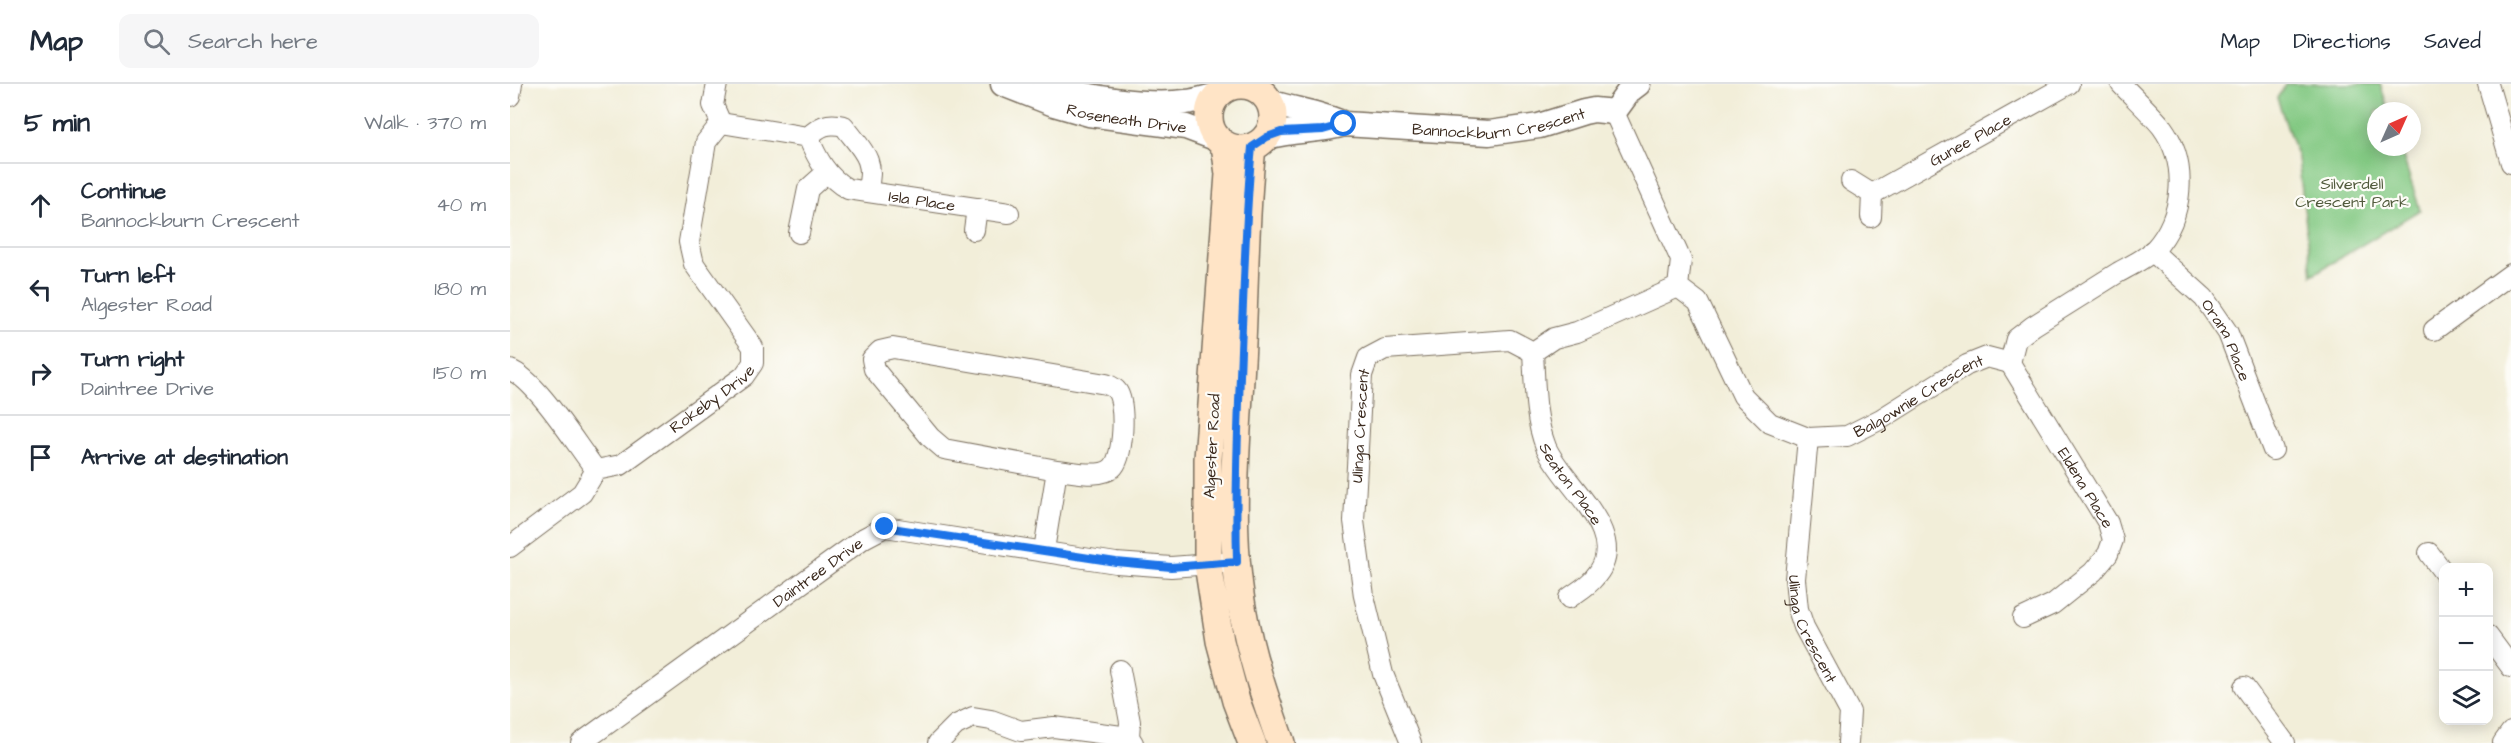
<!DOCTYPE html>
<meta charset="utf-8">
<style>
body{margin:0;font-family:"Architects Daughter",sans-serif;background:#f6f6f7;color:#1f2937}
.controls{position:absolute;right:18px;bottom:18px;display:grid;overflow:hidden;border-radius:12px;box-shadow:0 3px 15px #0003}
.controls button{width:54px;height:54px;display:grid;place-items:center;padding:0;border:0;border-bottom:2px solid #e0e1e3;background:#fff;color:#1f2937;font:30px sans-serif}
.compass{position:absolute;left:1857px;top:18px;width:54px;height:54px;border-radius:50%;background:#fff;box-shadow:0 3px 15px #0003;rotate:45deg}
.stop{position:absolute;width:18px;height:18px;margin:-14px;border:4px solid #1a73e8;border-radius:50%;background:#fff}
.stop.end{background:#1a73e8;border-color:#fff;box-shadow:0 2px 6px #0008}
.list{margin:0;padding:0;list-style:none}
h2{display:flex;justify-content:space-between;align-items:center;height:78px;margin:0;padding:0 24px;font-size:26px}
h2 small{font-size:20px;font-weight:400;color:#747a83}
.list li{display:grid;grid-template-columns:39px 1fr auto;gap:18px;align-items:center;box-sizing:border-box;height:84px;padding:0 24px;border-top:2px solid #e0e1e3}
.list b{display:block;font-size:22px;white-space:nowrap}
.list p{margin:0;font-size:20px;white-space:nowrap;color:#747a83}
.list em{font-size:20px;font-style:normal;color:#747a83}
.icon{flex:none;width:33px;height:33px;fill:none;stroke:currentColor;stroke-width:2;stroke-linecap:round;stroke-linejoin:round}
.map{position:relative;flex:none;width:2001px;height:659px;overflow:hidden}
header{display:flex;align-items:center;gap:36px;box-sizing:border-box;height:84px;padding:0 30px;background:#fff;border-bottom:2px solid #e0e1e3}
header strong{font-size:28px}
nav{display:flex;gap:33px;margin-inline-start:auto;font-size:21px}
.search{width:420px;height:54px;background:#f6f6f7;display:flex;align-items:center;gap:15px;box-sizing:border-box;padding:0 21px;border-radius:12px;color:#747a83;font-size:22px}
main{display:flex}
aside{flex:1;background:#fff}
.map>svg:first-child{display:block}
.park{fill:#83c983;stroke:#5f7a50;stroke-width:1.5}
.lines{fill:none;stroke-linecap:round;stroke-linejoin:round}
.minor-casing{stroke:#7b6f5f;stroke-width:22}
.tertiary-casing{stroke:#7b6f5f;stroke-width:27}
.secondary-casing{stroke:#7b6f5f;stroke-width:30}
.minor{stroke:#fff;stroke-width:20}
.tertiary{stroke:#fff;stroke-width:24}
.secondary{stroke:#ffe4c6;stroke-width:27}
.route{stroke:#1a73e8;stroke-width:8}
.labels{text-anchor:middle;stroke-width:4.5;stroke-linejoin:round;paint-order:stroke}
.street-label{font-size:16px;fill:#3b2a1e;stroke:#fdfcf7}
.park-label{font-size:16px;fill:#515a3c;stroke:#fdfcf7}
</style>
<header>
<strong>Map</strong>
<div class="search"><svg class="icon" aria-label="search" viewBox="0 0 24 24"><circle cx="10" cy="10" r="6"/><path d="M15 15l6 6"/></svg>Search here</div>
<nav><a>Map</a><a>Directions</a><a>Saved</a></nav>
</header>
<main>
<aside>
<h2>5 min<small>Walk · 370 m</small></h2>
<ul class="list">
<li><svg class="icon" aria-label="ahead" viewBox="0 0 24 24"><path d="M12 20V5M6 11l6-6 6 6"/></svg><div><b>Continue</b><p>Bannockburn Crescent</p></div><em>40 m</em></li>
<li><svg class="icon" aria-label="left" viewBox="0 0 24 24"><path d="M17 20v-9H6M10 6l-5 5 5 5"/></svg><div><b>Turn left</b><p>Algester Road</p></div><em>180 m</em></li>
<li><svg class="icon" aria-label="right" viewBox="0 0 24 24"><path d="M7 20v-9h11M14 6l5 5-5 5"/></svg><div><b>Turn right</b><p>Daintree Drive</p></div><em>150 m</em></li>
<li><svg class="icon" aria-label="arrive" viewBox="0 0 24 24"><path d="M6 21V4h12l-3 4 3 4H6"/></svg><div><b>Arrive at destination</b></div></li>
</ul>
</aside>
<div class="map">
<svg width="2001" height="659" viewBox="0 0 2001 659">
<rect width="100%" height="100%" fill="#fdfcf7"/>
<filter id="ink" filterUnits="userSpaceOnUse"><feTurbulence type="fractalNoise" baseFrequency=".0167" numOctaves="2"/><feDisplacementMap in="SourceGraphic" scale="12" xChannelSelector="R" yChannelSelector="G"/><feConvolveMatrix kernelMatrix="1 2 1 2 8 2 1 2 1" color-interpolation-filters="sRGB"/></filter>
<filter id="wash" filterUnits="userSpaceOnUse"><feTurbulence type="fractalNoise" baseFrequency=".008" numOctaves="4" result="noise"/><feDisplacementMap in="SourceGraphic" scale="24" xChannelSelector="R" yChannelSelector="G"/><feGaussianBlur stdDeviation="1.35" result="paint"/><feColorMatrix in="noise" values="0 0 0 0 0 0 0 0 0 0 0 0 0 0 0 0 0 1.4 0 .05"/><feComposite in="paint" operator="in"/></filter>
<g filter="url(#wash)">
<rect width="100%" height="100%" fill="#f2eed9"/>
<path class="park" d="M1776,0H1870L1879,27H1866V63H1890L1910,126L1802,191L1788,74L1767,14Z"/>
</g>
<g filter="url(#ink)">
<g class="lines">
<g class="minor-casing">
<g id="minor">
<path d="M1978,0L2001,79"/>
<path d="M0,12L2,0"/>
<path id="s1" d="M1104,28L1171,176L1168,203L1188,218L1233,312L1260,339L1298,354L1337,352L1371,335L1457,281L1477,273L1500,279L1506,255L1523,242C1552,224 1580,206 1609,188C1620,182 1635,175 1644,166C1674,133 1679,80 1652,43C1640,28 1624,14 1611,0"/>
<path id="s2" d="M211,39L298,53C307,74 317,94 338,105L499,129"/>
<path d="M298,53C310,42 317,38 334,42C351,65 367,76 357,106"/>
<path d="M1341,97L1362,110L1361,133"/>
<path id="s3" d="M1362,110L1559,0"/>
<path d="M464,146L467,124"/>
<path d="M289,149L298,105L317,88"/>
<path id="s4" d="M1642,167L1694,214L1718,249L1763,366"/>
<path d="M1924,246L2001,190"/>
<path id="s5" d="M1023,268C1025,300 1024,333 1036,363C1052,401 1124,451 1084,494C1078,502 1067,508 1059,514"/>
<path id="s6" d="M1500,279L1598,439L1603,456L1598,470L1583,488L1543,520L1513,534"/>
<path d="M0,286C26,295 67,362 86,386"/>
<path id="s7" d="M1298,354L1285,495L1288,525L1294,543L1340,628L1338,659"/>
<path id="s8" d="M0,463L72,409L86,386L111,381L234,292L243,279V263L184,180L179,158L196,58L211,39L203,21L207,0"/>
<path d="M534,466L547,386L434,365L420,353L364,285L362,275L370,267L383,264L596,300C601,302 604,303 607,307C616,320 614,374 602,384C590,395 562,387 547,386"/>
<path d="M1919,469L1934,489"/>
<path d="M1978,552L2001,583"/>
<path d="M610,586L620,638L619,653"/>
<path d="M1734,603L1775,659"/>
<path id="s9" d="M71,659L354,454L375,443L606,479L661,483L727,478"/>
<path d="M428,659L446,641L463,633L481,636L511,647L544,643L619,653L623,659"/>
<path id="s10" d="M901,659L873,590L854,512L844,437L852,291L858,274L875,265L1000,256L1023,268L1044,254L1067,248L1168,203"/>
<path d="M1993,659L2001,648"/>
</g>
</g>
<g class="tertiary-casing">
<g id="tertiary">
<path id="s11" d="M493,0L544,20L579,30L676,43L708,55"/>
<path d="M536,0C573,14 637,23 676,18C687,17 698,13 708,11"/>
<path id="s12" d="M759,18C784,26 810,29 834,40L979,49L1029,42L1074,28L1084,26L1104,28L1120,6L1128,0"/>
<path d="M757,53C782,45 808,48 834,40"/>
</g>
</g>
<g class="secondary-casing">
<path id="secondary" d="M699 33a32 32 0 1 1 64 0a32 32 0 1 1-64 0Z
M715,61L719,90L698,375V480L710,557L726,617L742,659
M742,63C735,128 735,194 732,259C728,346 717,437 732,523C740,570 755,614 771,659"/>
</g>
<use href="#minor" class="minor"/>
<use href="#tertiary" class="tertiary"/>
<use href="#secondary" class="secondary"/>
</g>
</g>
<g class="lines" filter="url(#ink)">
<path class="route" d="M375,443L606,478L661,483L727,478C725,398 729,320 732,241C735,182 736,122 742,63L757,53L771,48L813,46L834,40"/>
</g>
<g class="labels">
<g class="street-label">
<text dy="6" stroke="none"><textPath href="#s11" startOffset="129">Roseneath Drive</textPath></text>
<text dy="6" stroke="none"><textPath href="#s12" startOffset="234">Bannockburn Crescent</textPath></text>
<text dy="6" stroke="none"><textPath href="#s3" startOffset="112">Gunee Place</textPath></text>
<text dy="6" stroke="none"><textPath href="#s2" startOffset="230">Isla Place</textPath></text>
<text dy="6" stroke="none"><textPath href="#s4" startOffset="118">Orana Place</textPath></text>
<text dy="6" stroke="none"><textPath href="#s1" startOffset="519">Balgownie Crescent</textPath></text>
<text dy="6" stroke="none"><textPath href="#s8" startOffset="255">Rokeby Drive</textPath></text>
<text dy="6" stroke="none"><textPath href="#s10" startOffset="326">Ulinga Crescent</textPath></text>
<text transform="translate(701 362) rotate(-87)" y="6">Algester Road</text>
<text dy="6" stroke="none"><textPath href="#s5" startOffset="141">Seaton Place</textPath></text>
<text dy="6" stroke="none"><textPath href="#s6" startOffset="146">Eldena Place</textPath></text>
<text dy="6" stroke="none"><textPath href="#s9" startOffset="292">Daintree Drive</textPath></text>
<text dy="6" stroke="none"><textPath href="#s7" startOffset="195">Ulinga Crescent</textPath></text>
</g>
<g class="park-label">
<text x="1842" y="105">Silverdell<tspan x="1842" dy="18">Crescent Park</tspan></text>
</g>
</g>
</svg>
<div class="controls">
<button>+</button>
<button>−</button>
<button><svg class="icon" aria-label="layers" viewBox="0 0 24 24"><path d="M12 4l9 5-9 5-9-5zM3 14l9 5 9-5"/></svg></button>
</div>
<svg class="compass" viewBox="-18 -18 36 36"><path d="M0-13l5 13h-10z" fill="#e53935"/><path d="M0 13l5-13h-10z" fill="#747a83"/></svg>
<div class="stop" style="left:834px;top:40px"></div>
<div class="stop end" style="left:375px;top:443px"></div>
</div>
</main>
